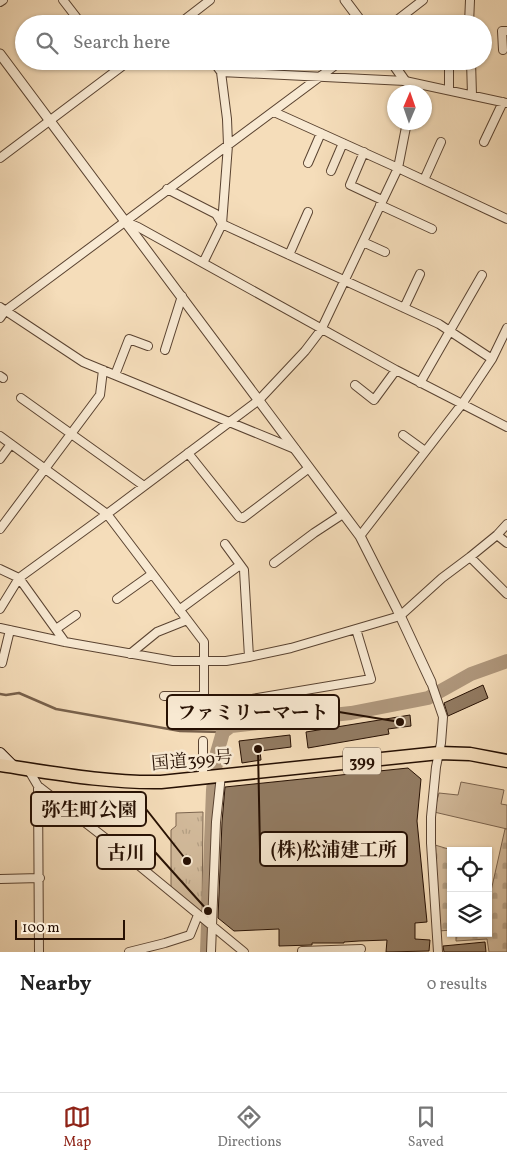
<!DOCTYPE html>
<meta charset="utf-8">
<style>
body{margin:0;font-family:Vollkorn,"Noto Serif JP",serif;background:#f6f6f6;color:#222}
.controls{position:absolute;right:15px;bottom:15px;display:grid;overflow:hidden;border-radius:0px;box-shadow:0 1px 4px #0004}
.controls button{width:45px;height:45px;display:grid;place-items:center;padding:0;border:0;border-bottom:1px solid #e0e0e0;background:#fff;color:#222;font:25px sans-serif}
.compass{position:absolute;left:387px;top:85px;width:45px;height:45px;border-radius:50%;background:#fff;box-shadow:0 1px 4px #0004;rotate:2deg}
.scale{position:absolute;left:15px;bottom:12px;width:110px;box-sizing:border-box;padding-left:5px;border:2px solid #261003;border-top:0;font-size:14px;line-height:18px;white-space:nowrap;color:#261003;-webkit-text-stroke:4px #f8e9d2;paint-order:stroke}
.list{margin:0;padding:0;list-style:none}
h2{display:flex;justify-content:space-between;align-items:center;height:65px;margin:0;padding:0 20px;font-size:21px}
h2 small{font-size:16px;font-weight:400;color:#767676}
.icon{flex:none;width:28px;height:28px;fill:none;stroke:currentColor;stroke-width:2;stroke-linecap:round;stroke-linejoin:round}
.map{position:relative;flex:none;width:507px;height:952px;overflow:hidden}
.search{position:absolute;background:#fff;box-shadow:0 1px 4px #0004;left:15px;right:15px;top:15px;height:55px;display:flex;align-items:center;gap:12px;box-sizing:border-box;padding:0 18px;border-radius:28px;color:#767676;font-size:19px}
.sheet{height:140px;background:#fff}
nav{display:flex;justify-content:space-around;align-items:center;box-sizing:border-box;height:70px;border-top:1px solid #e0e0e0;background:#fff;font-size:14px;color:#767676}
nav a{display:grid;justify-items:center;gap:2px}
nav .on{color:#8f2418}
.map>svg:first-child{display:block}
.green{fill:#d2ba9b;stroke:#7c654f}
.cemetery{fill:url(#cemetery-stones);stroke:#7c654f}
.park{fill:url(#park-tufts);stroke:#7c654f}
.lines{fill:none;stroke-linecap:round;stroke-linejoin:round}
.stream{stroke:#78614c;stroke-width:2.5}
.river{stroke:#af977c;stroke-width:14}
.building{fill:#927b62;stroke:#261003}
.minor-casing{stroke:#5a4331;stroke-width:10}
.tertiary-casing{stroke:#5a4331;stroke-width:11}
.secondary-casing{stroke:#261003;stroke-width:12}
.trunk-casing{stroke:#261003;stroke-width:15}
.minor{stroke:#f8e9d2;stroke-width:8}
.tertiary{stroke:#f8e9d2;stroke-width:9}
.secondary{stroke:#f8e9d2;stroke-width:10}
.trunk{stroke:#f5ddba;stroke-width:12}
.labels{text-anchor:middle;stroke-width:5;stroke-linejoin:round;paint-order:stroke}
.shield{fill:#f8e9d2;stroke:#655141;stroke-width:1}
.shield-label{font-size:16px;font-weight:bold;fill:#261003}
.street-label{font-size:18px;fill:#261003;stroke:#f8e9d2}
.leader{fill:none;stroke:#261003;stroke-width:2}
.callout-dot{fill:#261003;stroke:#f8e9d2;stroke-width:2}
.callout{fill:#f8e9d2;stroke:#261003;stroke-width:2}
.callout-label{font-size:19px;text-anchor:middle;font-weight:bold;fill:#261003}
</style>
<div class="map">
<svg width="507" height="952" viewBox="0 0 507 952">
<defs>
<pattern id="cemetery-stones" width="16" height="16" patternUnits="userSpaceOnUse" patternTransform="scale(1.25)"><rect width="16" height="16" fill="#d2ba9b"/><path d="M2 7V4a2 2 0 0 1 4 0v3zM10 15v-3a2 2 0 0 1 4 0v3z" fill="#b49f84"/></pattern>
<pattern id="park-tufts" width="24" height="20" patternUnits="userSpaceOnUse" patternTransform="scale(1.25)"><rect width="24" height="20" fill="#d2ba9b"/><path d="M3 7l-1-3M5 7V3M7 7l1-3M15 17l-1-3M17 17v-4M19 17l1-3" fill="none" stroke="#b49f84"/></pattern>
</defs>
<rect width="100%" height="100%" fill="#f5ddba"/>
<filter id="stains"><feTurbulence type="fractalNoise" baseFrequency=".004" numOctaves="4"/><feColorMatrix values="0 0 0 0 .2 0 0 0 0 .09 0 0 0 0 .02 0 0 0 .5 -.17"/></filter>
<radialGradient id="worn" r=".72"><stop offset=".6" stop-color="#630" stop-opacity="0"/><stop offset="1" stop-color="#630" stop-opacity=".3"/></radialGradient>
<path class="green" d="M461,782L504,790L501,804L507,805V829L434,812L439,793L458,795Z"/>
<path class="cemetery" d="M505,829H507V952H489L487,939L456,941V933H488V890L491,891Z
M435,845L455,851H451V930L439,931Z"/>
<path class="park" d="M203,812L202,918L171,892V830L176,826V813Z"/>
<g class="lines">
<path class="stream" d="M0,694L6,695L19,693L56,709L180,731L223,732"/>
<path class="river" d="M207,952L213,790L217,753L223,732L231,726L351,713L428,698L471,674L507,661"/>
</g>
<path class="building" d="M483,685L488,698L448,716L444,703Z
M410,715L411,726L388,729L389,734L308,748L306,732Z
M290,735L291,747L260,751L261,760L242,763L239,741Z
M408,768L421,779L417,821L427,922L415,923V939L430,940L429,951L386,952L387,940L359,941L344,942V943H312V945L279,946V929L234,931L218,918L222,822L225,787Z
M485,942L486,952H444L443,946Z"/>
<g class="lines">
<g class="minor-casing">
<path id="minor" d="M63,0L80,22L98,24
M0,2L3,0
M179,24L210,0
M392,24L423,0
M469,24L470,0
M503,50L502,31H507
M213,61L221,72L405,81L507,103
M449,61V90
M471,61L472,95
M274,112L398,168L507,219
M484,142L503,102
M364,152L350,185L382,200
M0,158L129,61
M308,163L321,133
M331,171L343,143
M424,180L441,142
M167,189L216,214L222,224L439,324L492,359
M380,205L432,229
M126,222L138,227L396,370L507,427
M363,242L385,252
M289,255L308,212
M203,263L222,224L228,145L227,119L221,72
M0,307L83,362L295,449
M404,308L420,274
M0,318L5,311L341,61
M165,350L182,296
M115,375L129,339L148,346
M0,376L3,378
M420,383L482,275
M355,385L374,400L396,370
M21,398L144,486
M403,435L425,451
M0,436L107,514L204,642V723
M188,453L239,517L243,518L309,468
M0,459L11,444
M0,529L100,395L103,370
M497,535L507,543
M360,536L462,404L492,359L507,328
M225,544L244,570L249,657
M470,557L507,594
M274,563L314,533L343,514
M0,569L19,578L65,642
M117,599L152,574
M0,609L19,578L107,514L259,400L305,351L321,330L398,168L407,122
M179,610L240,565
M0,628L65,642L173,661H226L249,657L291,648L400,616L442,578L470,557L497,535L507,524
M56,629L76,615
M130,654L157,632L187,620
M2,663L10,630
M431,682L443,717L441,743L436,767L431,817V843L438,952
M164,696H204
M204,707L371,679L356,629
M28,769L38,786L109,841L244,952
M203,777V741
M38,786L39,952
M0,879L40,878
M302,951L361,949
M129,952L165,943L190,935L198,915
M211,952L216,822L221,775"/>
</g>
<g class="tertiary-casing">
<path id="tertiary" d="M345,0L363,24
M0,54L360,536L397,609L431,682
M391,61L405,81"/>
</g>
<g class="secondary-casing">
<path id="secondary" d="M0,753L14,767"/>
</g>
<g class="trunk-casing">
<path id="trunk" d="M0,765C54,773 107,783 161,782L439,753L470,754L507,761"/>
</g>
<use href="#minor" class="minor"/>
<use href="#tertiary" class="tertiary"/>
<use href="#secondary" class="secondary"/>
<use href="#trunk" class="trunk"/>
</g>
<g class="labels">
<rect class="shield" x="343" y="747.5" width="38" height="27" rx="4"/>
<g class="shield-label">
<text x="362" y="767">399</text>
</g>
<g class="street-label">
<text transform="translate(192 760) rotate(-5)" y="6">国道399号</text>
</g>
</g>
<path class="leader" d="M400 722L339 712M187 861L146 809M258 749L260 849M208 911L155 852"/>
<g class="callout-dot">
<circle cx="400" cy="722" r="5"/>
<circle cx="187" cy="861" r="5"/>
<circle cx="258" cy="749" r="5"/>
<circle cx="208" cy="911" r="5"/>
</g>
<g class="callout">
<rect x="167" y="695" width="172" height="34" rx="5"/>
<rect x="31" y="792" width="115" height="34" rx="5"/>
<rect x="260" y="832" width="147" height="34" rx="5"/>
<rect x="97" y="835" width="58" height="34" rx="5"/>
</g>
<g class="callout-label">
<text x="253" y="719">ファミリーマート</text>
<text x="89" y="816">弥生町公園</text>
<text x="334" y="856">(株)松浦建工所</text>
<text x="126" y="859">古川</text>
</g>
<rect width="100%" height="100%" filter="url(#stains)"/>
<rect width="100%" height="100%" fill="url(#worn)"/>
</svg>
<div class="controls">
<button><svg class="icon" aria-label="locate" viewBox="0 0 24 24"><circle cx="12" cy="12" r="6"/><path d="M12 2v4M12 18v4M2 12h4M18 12h4"/></svg></button>
<button><svg class="icon" aria-label="layers" viewBox="0 0 24 24"><path d="M12 4l9 5-9 5-9-5zM3 14l9 5 9-5"/></svg></button>
</div>
<svg class="compass" viewBox="-18 -18 36 36"><path d="M0-13l5 13h-10z" fill="#e53935"/><path d="M0 13l5-13h-10z" fill="#767676"/></svg>
<div class="scale">100 m</div>
<div class="search"><svg class="icon" aria-label="search" viewBox="0 0 24 24"><circle cx="10" cy="10" r="6"/><path d="M15 15l6 6"/></svg>Search here</div>
</div>
<section class="sheet">
<h2>Nearby<small>0 results</small></h2>
<ul class="list">
</ul>
</section>
<nav>
<a class="on"><svg class="icon" aria-label="map" viewBox="0 0 24 24"><path d="M3 6l6-2 6 2 6-2v14l-6 2-6-2-6 2zM9 4v14M15 6v14"/></svg>Map</a>
<a><svg class="icon" aria-label="directions" viewBox="0 0 24 24"><path d="M12 3l9 9-9 9-9-9zM9 14v-3h6M13 9l2 2-2 2"/></svg>Directions</a>
<a><svg class="icon" aria-label="saved" viewBox="0 0 24 24"><path d="M7 4h10v16l-5-4-5 4z"/></svg>Saved</a>
</nav>
